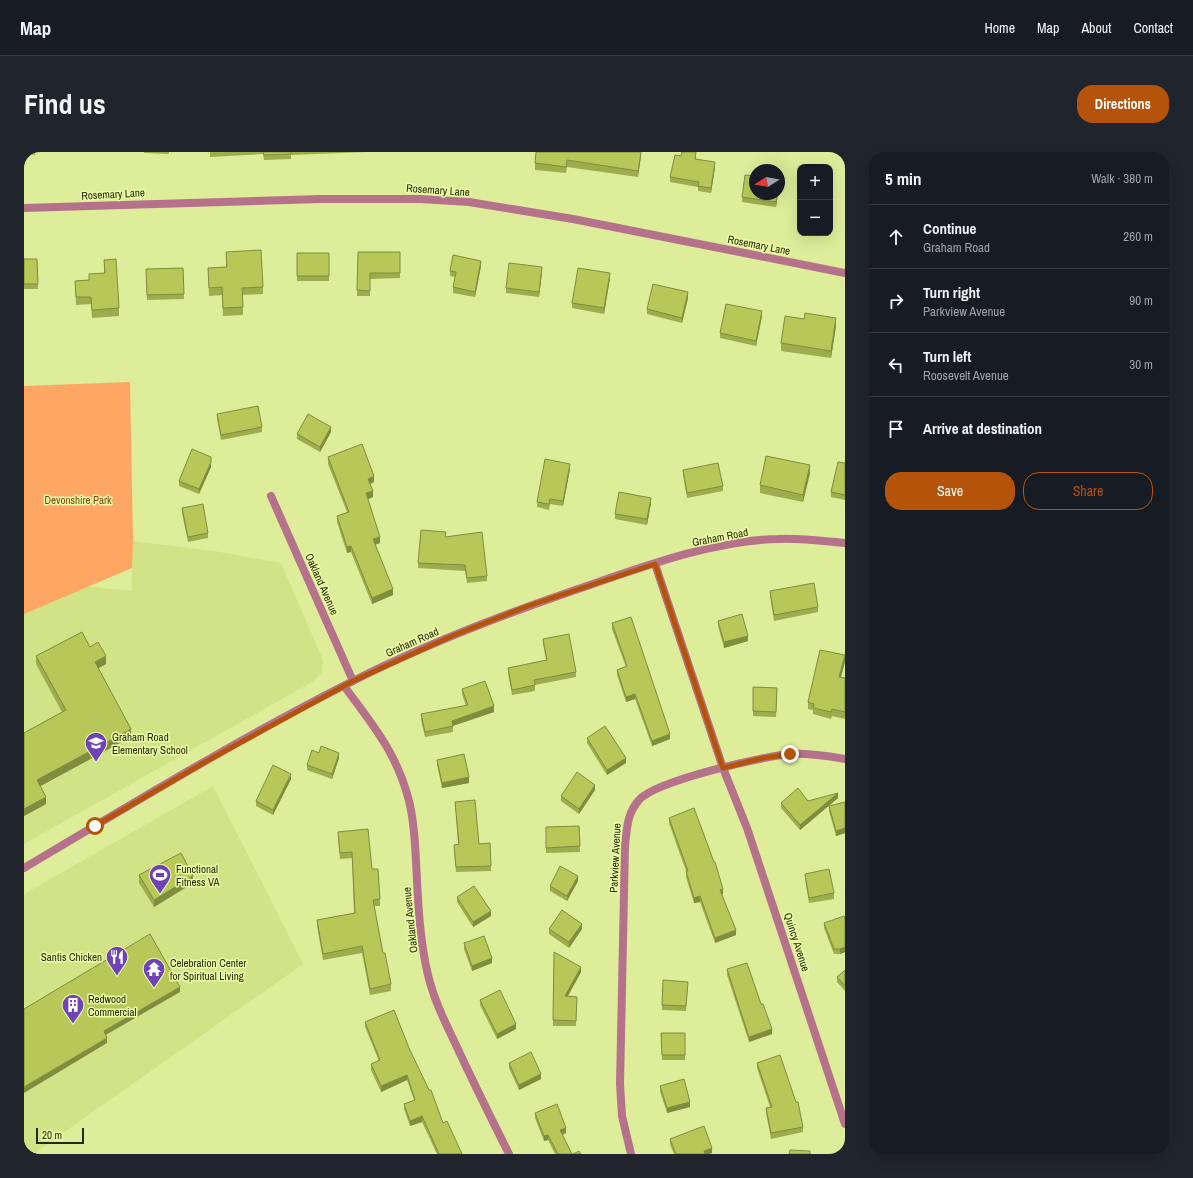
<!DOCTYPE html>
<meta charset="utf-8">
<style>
body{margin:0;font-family:"Archivo Narrow",sans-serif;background:#20242c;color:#f1f3f6}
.controls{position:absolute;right:12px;top:12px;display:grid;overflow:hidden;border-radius:8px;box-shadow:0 4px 16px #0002}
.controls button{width:36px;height:36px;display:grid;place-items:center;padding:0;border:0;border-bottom:1px solid #363941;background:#171b24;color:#f1f3f6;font:20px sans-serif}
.compass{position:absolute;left:725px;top:12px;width:36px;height:36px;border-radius:50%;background:#171b24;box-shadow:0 4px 16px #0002;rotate:259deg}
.scale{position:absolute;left:12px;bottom:10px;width:48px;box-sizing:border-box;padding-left:4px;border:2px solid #242906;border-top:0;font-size:11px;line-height:14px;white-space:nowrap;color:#242906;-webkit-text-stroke:3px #ebfba6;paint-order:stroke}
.stop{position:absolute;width:12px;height:12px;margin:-9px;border:3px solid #b45309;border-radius:50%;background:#fff}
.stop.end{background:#b45309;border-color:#fff;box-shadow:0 1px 4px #0008}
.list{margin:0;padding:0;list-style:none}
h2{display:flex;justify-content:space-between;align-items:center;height:52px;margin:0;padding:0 16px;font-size:17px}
h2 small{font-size:13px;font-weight:400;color:#9ea1a6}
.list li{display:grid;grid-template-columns:26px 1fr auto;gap:12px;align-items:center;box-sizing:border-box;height:64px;padding:0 16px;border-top:1px solid #363941}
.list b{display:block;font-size:15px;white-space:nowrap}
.list p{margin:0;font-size:13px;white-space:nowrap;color:#9ea1a6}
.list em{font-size:13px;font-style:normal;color:#9ea1a6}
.actions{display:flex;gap:8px;padding:12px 16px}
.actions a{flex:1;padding:9px 0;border:1px solid #b45309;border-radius:16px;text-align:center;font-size:14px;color:#b45309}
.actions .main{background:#b45309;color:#fff}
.icon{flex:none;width:22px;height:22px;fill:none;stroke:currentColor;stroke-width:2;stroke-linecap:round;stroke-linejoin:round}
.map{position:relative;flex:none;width:821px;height:1002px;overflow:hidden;border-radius:16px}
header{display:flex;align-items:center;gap:24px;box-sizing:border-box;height:56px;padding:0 20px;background:#171b24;border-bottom:1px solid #363941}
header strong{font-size:19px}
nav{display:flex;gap:22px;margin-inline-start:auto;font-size:14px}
.intro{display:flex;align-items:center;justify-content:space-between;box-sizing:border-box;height:96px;padding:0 24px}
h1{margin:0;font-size:28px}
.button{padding:10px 18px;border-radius:16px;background:#b45309;color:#fff;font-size:14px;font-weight:700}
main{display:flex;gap:24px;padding:0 24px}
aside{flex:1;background:#171b24;border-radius:16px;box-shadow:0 4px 16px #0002}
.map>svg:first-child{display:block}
.built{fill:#d2e287}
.green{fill:#fea764}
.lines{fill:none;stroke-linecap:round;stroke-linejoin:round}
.minor{stroke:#b5728a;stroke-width:8}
.tertiary{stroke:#b5728a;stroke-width:8}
.wall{fill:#9dac4c}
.shaded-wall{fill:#808c3e}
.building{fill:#b7c858;stroke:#808c3e}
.route{stroke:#b45309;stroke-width:5}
.labels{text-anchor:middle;stroke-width:3;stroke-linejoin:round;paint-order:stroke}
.street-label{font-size:11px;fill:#242906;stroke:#ebfba6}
.park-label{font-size:11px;fill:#7c430c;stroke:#ebfba6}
.poi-label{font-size:11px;fill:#242906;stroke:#ebfba6;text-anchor:start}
</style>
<header>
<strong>Map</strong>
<nav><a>Home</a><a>Map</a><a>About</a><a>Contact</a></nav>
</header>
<div class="intro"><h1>Find us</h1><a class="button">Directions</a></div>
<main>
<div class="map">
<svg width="821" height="1002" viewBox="0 0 821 1002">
<rect width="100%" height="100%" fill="#deed99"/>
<path class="built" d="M107,389L190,399L257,411L299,508L298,520L290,529L0,692V428L108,439Z
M189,634L279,812L9,1002H0V742Z"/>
<path class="green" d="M106,230L109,388L108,416L0,462V234Z"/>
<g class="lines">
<path class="minor" d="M0,56L297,47H396L445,50L549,67L821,121
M247,344L329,529
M631,412L699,616L723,676L821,972
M320,534C348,572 373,601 385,649C390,668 391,689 392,709C394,747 395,785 404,823C410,848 421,870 432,893C449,930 467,966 485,1002
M607,1002L598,964L596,932L601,693C603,677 603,661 615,648C631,629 740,604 766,602C785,601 803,604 821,607"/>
<path class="tertiary" d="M0,716C108,652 216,586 329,529C400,493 478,463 554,437C615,416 689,388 754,387C776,386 799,389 821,391"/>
</g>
<path class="wall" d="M0,0H11V3H0Z
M120,0H145V2L120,1Z
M186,0H342L267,3V7L240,8L239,2L186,5Z
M617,0V4L614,25L543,15L542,21L511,18V11Z
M672,5V7L691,15L687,41L674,39V35L646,30V25Z
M731,42H754L752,55L718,50V45Z
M202,100L239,135V142L219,143V163L199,164L198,143L185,144L184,116L202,115Z
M334,100H376V126L346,127V144H333Z
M273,101H305V129H273Z
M0,107H13L14,137H0Z
M80,108L95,156V164L68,166L67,152L52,153L51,129L65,128V122L80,121Z
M457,114L451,145L429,141V135L431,125L426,124V119Z
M159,116L160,147L123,148L122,117Z
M518,120L515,145L482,141V136Z
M586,126L580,162L548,156V151Z
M664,146L658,171L623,162V157Z
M738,164L732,194L696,186V181Z
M812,174L807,206L757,199V191Z
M193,262L238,275V280L197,288L193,267Z
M307,280L296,300L273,287V282Z
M304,305L350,330L346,332L349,345L344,347L356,391L351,393L369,443L348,452L327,400L323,401L313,370V364L323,360L304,312Z
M821,311V348L807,345V340Z
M187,315L175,342L155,334V329Z
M546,317L539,354L526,352L525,358L513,355V350Z
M659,318L699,334V339L663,346L659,323Z
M786,321L779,350L736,341V333Z
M627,351L623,373L591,367V362Z
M158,356L184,381V386L164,390L158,361Z
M422,385L463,424V429L443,431L441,419L394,416V411Z
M746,439L794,455V460L750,469L746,444Z
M694,469L724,489L700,496L694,474Z
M588,471L646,587L628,594L611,547L602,550L593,523V518L602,515L588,477Z
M519,487L552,520V525L511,533V539L488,543L484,521V516L522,508L519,492Z
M66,495L82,512L74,516L107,585L16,634L22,652L0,664V581L38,560L12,512V504Z
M821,510L817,525L821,526V567L808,564L807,567L789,562V558L784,557V550Z
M729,535L753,536L752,565L729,564Z
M438,537L470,560L429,574V580L401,585L397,568V562L442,554L438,542Z
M563,586L602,611L583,623L563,591Z
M295,601L315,606L308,627L283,618V613Z
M413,608L445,631L418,636L413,613Z
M267,627L249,663L232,654V649Z
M571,638L555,662L537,649V644Z
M814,646L776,678L757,656V651Z
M431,650L455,692L466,691L467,719L432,720L430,698L434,692Z
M821,650V681L812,684L805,659V654Z
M645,666L699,742H698L712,783L691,791L676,750L670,751L662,725V719L645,671Z
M555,674L556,700L522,701V675Z
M314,680L348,717L356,747V754H350L359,801L367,832V839L346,843L338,801L299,808L293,774V768L330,761L328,706L316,707L314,686Z
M781,722L810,741V747L785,751L781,727Z
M115,723L169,731L130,755L115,731Z
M554,729L543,749L526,739V734Z
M433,745L467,764L449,775L433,750Z
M821,767V800L816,802H810L800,776V771Z
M525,777H558L545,796L525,782Z
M440,791L468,811L448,819L440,797Z
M530,800L557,820L544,844L553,845L552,874H529Z
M703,817L748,882L725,890L703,823Z
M821,818V839L813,830V825Z
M664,830L662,859L638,858V853Z
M456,848L492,877L473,887L456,853Z
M341,870L385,896L419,971L438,1002H413L398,970L386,974L380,957V952L390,948L383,928L357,940L347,918V912L355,909L341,875Z
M637,881H661V908H638Z
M485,911L517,927L495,938L485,916Z
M733,911L779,975V980L747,987L742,961V956L746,955L733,916Z
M636,934L666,955L643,961L636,939Z
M511,961L542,981L539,983L548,1002H531L524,988L520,989L511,966Z
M646,987L688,1001L685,1002H650L646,992Z"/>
<path class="shaded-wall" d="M617,0V4L614,25V19Z
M691,10V15L687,41V36Z
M753,42H754L752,55V50Z
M457,109V114L451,145V140Z
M518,115V120L515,145V140Z
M586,121V126L580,162V156Z
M664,140V146L658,171V166Z
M738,159V164L732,194V189Z
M812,166V174L807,206V199Z
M307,275V280L296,300V295Z
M187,310V315L175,342V337Z
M546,312V317L539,354V349Z
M786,313V321L779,350V343Z
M350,324V330L344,333V327Z
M349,339V345L342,348V341Z
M627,346V351L623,373V367Z
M356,385V391L349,393V387Z
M327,394V400L323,401V395Z
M369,437V443L348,452V446Z
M724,484V489L700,496V490Z
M821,503V510L815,532V525Z
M82,504V512L71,518V510Z
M611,542V547L602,550V545Z
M470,554V560L428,574V569Z
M107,577V585L13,636V628Z
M646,582V587L628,594V589Z
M315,601V606L308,627V622Z
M602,606V611L583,623V618Z
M267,622V627L249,663V658Z
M445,625V631L418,636V631Z
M571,633V638L555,662V657Z
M814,641V646L776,678V673Z
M22,645V652L0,664V657Z
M821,676V681L812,684V679Z
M169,724V731L130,755V748Z
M554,724V729L543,749V744Z
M699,737V742L696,743V738Z
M676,744V750L670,751V746Z
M467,759V764L449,775V770Z
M558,772V777L545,796V790Z
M712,778V783L691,791V786Z
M821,795V800L816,802V797Z
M468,806V811L448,819V814Z
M557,815V820L541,849V844Z
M156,835V840L80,884V879Z
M492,872V877L473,887V882Z
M748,877V882L725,890V885Z
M83,886V891L0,941V935Z
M517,922V927L495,938V933Z
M383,923V928L357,940V934Z
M666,950V955L643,961V956Z
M398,964V970L386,974V969Z
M542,976V981L536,983V978Z
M524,983V988L520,989V984Z
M688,996V1001L685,1002H680V999Z"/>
<path class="building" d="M239,0H267V2L240,3Z
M512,0H617L614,19L543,8L542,15L511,11Z
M658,0H672L671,7L691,10L687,36L674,34L675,30L646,25L651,3L657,4Z
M721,23L731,24V42H753L752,50L718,45Z
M237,98L239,135L218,136L219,155L199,156L198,135L185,136L184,116L203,115L202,100Z
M334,100H376V121H346V139L333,138Z
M273,101H305V124H273Z
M429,103L457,109L451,140L429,135L432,120L426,119Z
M0,107H13L14,132H0Z
M92,107L95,156L68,158L67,145H52L51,129L65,128V122L81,121L80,108Z
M485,111L518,115L515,140L482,136Z
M159,116L160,142L123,143L122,117Z
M554,116L586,121L580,156L548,151Z
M629,132L664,140L658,166L623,157Z
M702,152L738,159L732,189L696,181Z
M781,161L812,166L807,199L757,191L761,164L780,167Z
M234,254L238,275L197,283L193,262Z
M284,262L307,275L296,295L273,282Z
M338,292L350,324L344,327L349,339L342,341L356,385L349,387L369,437L348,446L327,394L323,395L313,364L325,360L304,305Z
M168,297L187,305V310L175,337L155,329Z
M742,304L786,313L779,343L736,333Z
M521,307L546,312L539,349L526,347L525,352L513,350Z
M814,310L821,311V343L807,340Z
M694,311L699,334L663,341L659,318Z
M595,340L627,346L623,367L591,362Z
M179,352L184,381L164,385L158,356Z
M397,378L422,380L421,385L458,380L463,424L443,426L441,413L394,411Z
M790,431L794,455L750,463L746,439Z
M718,462L724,484L700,490L694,469Z
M607,465L646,582L628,589L611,542L602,545L593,518L603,514L588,471Z
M58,480L66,495L74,490L82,504L71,510L107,577L13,628L22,645L0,657V581L42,558L12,504Z
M545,482L552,520L510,528L511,533L488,538L484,516L523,508L519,487Z
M796,498L821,503L815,525L821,526V560L808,557L807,560L789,556L790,552L784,550Z
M461,529L470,554L428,569L429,574L401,580L397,562L444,553L438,537Z
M729,535L753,536L752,560L729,559Z
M581,574L602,606L583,618L563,586Z
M297,594L315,601L308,622L283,613L288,598L295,601Z
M440,602L445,625L418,631L413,608Z
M249,613L267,622L249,658L232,649Z
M553,620L571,633L555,657L537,644Z
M774,636L784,649L814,641L776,673L757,651Z
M451,648L455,692L466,691L467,714L432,715L430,693L435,692L431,650Z
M821,650V676L812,679L805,654Z
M670,656L690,710H691L699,737L696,738L712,778L691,786L676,744L670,746L662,719H664L645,666Z
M555,674L556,694L522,696V675Z
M344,677L348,717H354L356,747L349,748L359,801H361L367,832L346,837L338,794L299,802L293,768L331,761L328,700L316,701L314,680Z
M157,701L169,724L130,748L115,723Z
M536,714L554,724L543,744L526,734Z
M805,717L810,741L785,746L781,722Z
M450,734L467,759L449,770L433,745Z
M538,758L558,772L545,790L525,777Z
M820,764L821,767V795L816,797H810L800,771Z
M126,782L156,835L80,879L83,886L0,935V857Z
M460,784L468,806L448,814L440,791Z
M530,800L557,815L541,844L553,845L552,869L529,868Z
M723,811L737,852H739L748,877L725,885L703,817Z
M821,818V834L813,825Z
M639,828L664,830L662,854L638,853Z
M476,838L492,872L473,882L456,848Z
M370,858L385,896L405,938H407L419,971L423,969L438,1002H415L398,964L386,969L380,952L391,948L383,923L357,934L347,912L356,908L341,870Z
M637,881H661V903H638Z
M507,900L517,922L495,933L485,911Z
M756,903L772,950H774L779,975L747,981L742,956L748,955L733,911Z
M660,927L666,950L643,956L636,934Z
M533,952L542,976L536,978L548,1002H534L524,983L520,984L511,961Z
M680,974L688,996L680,999L681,1002H652L646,987Z
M766,998L786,999V1002H765Z
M555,999L557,1002H549Z"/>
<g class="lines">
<path class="route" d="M71,674L181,610L329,529L428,484L504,454L631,412L699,616L739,606L766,602"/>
</g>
<defs>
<g id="school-pin" transform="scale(1.15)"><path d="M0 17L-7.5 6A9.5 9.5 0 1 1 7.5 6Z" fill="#7042b9" stroke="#ebfba6"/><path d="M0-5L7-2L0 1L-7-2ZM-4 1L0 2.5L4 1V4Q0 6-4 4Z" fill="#fff"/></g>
<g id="stadium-pin" transform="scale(1.15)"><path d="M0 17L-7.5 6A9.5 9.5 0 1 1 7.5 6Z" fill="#7042b9" stroke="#ebfba6"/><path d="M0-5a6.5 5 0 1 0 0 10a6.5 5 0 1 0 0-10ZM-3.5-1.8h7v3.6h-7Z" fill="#fff"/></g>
<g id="restaurant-pin" transform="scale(1.15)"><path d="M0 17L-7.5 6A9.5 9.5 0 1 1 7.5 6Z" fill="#7042b9" stroke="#ebfba6"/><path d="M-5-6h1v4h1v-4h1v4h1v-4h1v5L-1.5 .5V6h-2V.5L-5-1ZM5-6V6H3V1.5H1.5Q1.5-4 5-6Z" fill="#fff"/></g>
<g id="temple-pin" transform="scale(1.15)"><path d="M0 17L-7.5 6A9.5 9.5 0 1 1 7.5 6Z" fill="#7042b9" stroke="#ebfba6"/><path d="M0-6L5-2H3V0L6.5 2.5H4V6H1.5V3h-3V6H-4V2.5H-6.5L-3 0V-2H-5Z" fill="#fff"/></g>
<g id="building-pin" transform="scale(1.15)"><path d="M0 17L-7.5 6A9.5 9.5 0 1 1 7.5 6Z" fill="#7042b9" stroke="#ebfba6"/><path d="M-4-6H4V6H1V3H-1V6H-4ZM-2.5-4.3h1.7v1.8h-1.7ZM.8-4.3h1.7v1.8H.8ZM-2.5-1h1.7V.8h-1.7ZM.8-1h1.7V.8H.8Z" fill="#fff"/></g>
</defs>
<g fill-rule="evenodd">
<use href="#school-pin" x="72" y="591"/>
<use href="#stadium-pin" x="136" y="723"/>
<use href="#restaurant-pin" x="93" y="805"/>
<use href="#temple-pin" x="130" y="817"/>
<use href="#building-pin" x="49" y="853"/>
</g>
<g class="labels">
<g class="street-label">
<text transform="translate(414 38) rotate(4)" y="4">Rosemary Lane</text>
<text transform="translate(89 42) rotate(-3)" y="4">Rosemary Lane</text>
<text transform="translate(735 93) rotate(11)" y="4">Rosemary Lane</text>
<text transform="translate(696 385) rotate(-11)" y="4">Graham Road</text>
<text transform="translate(298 432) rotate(66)" y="4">Oakland Avenue</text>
<text transform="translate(388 490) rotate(-24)" y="4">Graham Road</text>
<text transform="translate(591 706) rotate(-87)" y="4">Parkview Avenue</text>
<text transform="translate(386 768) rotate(-96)" y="4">Oakland Avenue</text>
<text transform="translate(773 790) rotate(72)" y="4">Quincy Avenue</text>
</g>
<g class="park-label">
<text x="54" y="352">Devonshire Park</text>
</g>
<g class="poi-label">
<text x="88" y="589">Graham Road<tspan x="88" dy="13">Elementary School</tspan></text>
<text x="152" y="721">Functional<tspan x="152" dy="13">Fitness VA</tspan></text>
<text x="78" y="809" text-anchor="end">Santis Chicken</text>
<text x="146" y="815">Celebration Center<tspan x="146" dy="13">for Spiritual Living</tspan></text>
<text x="64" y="851">Redwood<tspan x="64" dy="13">Commercial</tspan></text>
</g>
</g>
</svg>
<div class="controls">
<button>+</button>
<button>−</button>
</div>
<svg class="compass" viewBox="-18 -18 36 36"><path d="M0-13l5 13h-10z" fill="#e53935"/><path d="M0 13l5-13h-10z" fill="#9ea1a6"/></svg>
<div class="scale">20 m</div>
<div class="stop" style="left:71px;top:674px"></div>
<div class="stop end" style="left:766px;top:602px"></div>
</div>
<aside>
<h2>5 min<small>Walk · 380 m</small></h2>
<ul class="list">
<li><svg class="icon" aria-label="ahead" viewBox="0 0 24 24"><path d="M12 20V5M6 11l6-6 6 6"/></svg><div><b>Continue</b><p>Graham Road</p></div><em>260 m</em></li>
<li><svg class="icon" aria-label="right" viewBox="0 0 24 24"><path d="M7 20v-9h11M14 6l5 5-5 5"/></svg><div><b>Turn right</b><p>Parkview Avenue</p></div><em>90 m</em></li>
<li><svg class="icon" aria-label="left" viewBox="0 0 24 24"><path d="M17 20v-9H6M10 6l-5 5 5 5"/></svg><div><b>Turn left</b><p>Roosevelt Avenue</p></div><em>30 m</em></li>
<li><svg class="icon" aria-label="arrive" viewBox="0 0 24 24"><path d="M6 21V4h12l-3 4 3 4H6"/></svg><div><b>Arrive at destination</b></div></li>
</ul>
<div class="actions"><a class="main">Save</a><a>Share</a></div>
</aside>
</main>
